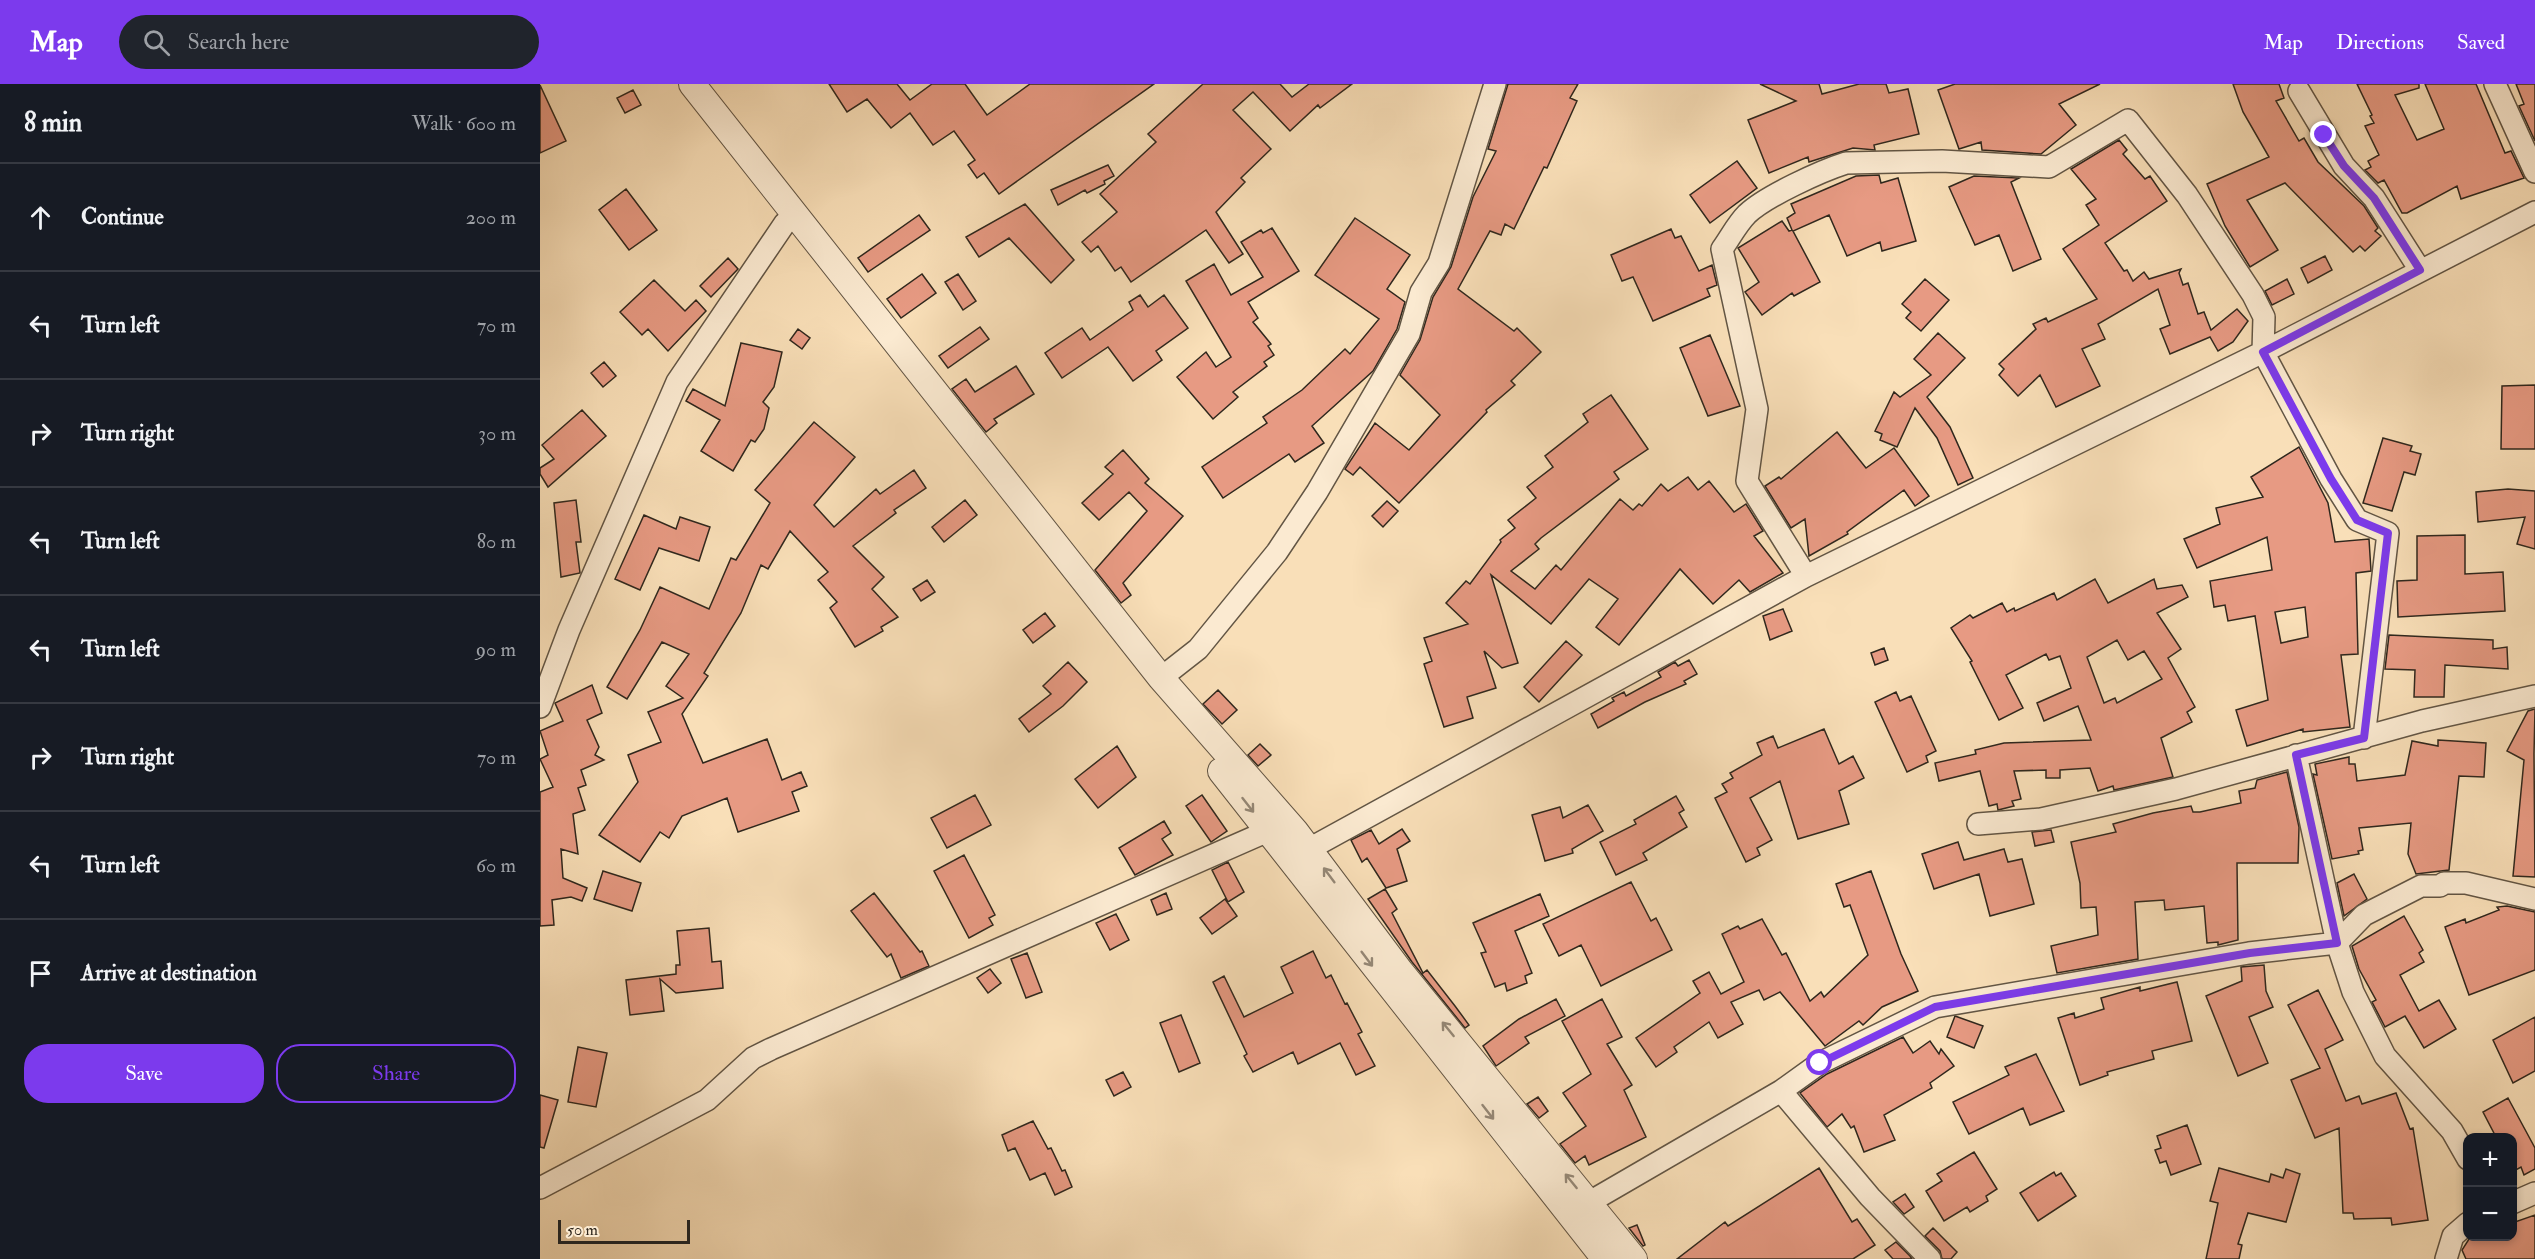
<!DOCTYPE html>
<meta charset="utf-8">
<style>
body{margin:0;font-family:"IM FELL Double Pica",serif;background:#20242c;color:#f1f3f6}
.controls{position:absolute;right:18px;bottom:18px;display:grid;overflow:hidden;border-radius:12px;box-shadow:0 3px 9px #0003}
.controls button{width:54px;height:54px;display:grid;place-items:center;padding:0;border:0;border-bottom:2px solid #363941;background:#171b24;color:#f1f3f6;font:30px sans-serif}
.scale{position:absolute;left:18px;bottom:15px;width:132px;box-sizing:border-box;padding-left:6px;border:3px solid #2f271d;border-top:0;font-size:16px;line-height:21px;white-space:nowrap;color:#2f271d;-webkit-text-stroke:4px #fbead1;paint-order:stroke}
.stop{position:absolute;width:18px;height:18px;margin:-14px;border:4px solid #7c3aed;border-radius:50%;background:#fff}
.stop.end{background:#7c3aed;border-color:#fff;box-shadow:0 2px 6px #0008}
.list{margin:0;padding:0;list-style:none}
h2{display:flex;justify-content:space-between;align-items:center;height:78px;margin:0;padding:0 24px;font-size:26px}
h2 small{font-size:20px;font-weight:400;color:#9ea1a6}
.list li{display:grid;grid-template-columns:39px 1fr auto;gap:18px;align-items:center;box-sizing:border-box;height:108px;padding:0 24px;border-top:2px solid #363941}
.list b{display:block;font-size:22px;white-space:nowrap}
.list em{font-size:20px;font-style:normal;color:#9ea1a6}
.actions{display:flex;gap:12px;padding:18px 24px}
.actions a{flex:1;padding:14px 0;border:2px solid #7c3aed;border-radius:24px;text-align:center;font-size:21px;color:#7c3aed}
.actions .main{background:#7c3aed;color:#fff}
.icon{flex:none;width:33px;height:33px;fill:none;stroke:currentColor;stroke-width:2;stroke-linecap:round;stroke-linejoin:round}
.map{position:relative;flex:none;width:1995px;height:1175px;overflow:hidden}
header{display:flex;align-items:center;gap:36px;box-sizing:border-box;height:84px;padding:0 30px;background:#7c3aed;color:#fff}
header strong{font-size:28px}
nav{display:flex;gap:33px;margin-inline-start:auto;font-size:21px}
.search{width:420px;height:54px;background:#20242c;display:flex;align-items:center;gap:15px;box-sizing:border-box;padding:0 21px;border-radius:33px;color:#9ea1a6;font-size:22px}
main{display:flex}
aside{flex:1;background:#171b24}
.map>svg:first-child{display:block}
.building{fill:#e79a83;stroke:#2f271d;stroke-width:1.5;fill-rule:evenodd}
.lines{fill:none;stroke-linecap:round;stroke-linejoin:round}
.minor-casing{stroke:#625544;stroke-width:24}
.tertiary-casing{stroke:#625544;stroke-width:28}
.minor{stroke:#fbead1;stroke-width:21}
.tertiary{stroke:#fbead1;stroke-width:26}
.oneway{stroke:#958877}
.route{stroke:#7c3aed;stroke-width:8}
</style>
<header>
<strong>Map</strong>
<div class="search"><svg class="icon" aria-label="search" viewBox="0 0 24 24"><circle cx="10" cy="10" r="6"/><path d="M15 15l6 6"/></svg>Search here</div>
<nav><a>Map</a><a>Directions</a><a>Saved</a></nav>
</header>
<main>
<aside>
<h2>8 min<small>Walk · 600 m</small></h2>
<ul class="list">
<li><svg class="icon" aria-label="ahead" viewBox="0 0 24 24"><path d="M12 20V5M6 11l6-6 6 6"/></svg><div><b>Continue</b></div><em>200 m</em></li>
<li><svg class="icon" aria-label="left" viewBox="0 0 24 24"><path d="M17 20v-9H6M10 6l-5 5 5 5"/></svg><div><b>Turn left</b></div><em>70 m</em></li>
<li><svg class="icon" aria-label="right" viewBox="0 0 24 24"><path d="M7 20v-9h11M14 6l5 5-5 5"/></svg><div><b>Turn right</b></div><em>30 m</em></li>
<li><svg class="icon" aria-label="left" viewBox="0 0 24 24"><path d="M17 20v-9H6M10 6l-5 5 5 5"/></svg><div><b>Turn left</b></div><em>80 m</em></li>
<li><svg class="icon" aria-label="left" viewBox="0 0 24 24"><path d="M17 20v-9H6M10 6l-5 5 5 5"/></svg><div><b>Turn left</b></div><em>90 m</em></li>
<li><svg class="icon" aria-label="right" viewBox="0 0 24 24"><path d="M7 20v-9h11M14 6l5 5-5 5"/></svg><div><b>Turn right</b></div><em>70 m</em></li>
<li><svg class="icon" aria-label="left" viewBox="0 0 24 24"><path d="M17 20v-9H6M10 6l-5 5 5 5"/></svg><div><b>Turn left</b></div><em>60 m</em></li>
<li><svg class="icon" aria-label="arrive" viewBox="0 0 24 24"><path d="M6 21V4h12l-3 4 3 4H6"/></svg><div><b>Arrive at destination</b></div></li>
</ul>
<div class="actions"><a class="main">Save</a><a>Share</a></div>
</aside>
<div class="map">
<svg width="1995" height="1175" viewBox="0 0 1995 1175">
<rect width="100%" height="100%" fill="#f9dfb8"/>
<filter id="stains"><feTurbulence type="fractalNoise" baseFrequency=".00333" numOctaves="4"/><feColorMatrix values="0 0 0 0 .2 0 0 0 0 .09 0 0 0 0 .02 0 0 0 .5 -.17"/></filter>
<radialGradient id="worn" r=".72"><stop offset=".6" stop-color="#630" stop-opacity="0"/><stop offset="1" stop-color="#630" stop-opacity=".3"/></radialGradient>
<path class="building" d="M289,0H357L370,16L392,0H425L447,31L490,0H614L459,110L444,89L437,94L428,81L435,76L414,47L393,61L370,29L351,44L327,15L307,28Z
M663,0H740L752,13L769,0H812L780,24L778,21L750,47L713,8L693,26L731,65L701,94L705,98L676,128L703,170L689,179L666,146L591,198L581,183L575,187L558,162L551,168L542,158L577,128L560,110L616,58L608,50Z
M968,0H1038L1030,14L1037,17L1007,84L1004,83L974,145L965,140L961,151L950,147L918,205L974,247L977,244L1001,268L971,297L975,301L946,326L947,328L859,419L820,383L813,391L805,385L835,339L869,366L900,331L860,291L880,256L893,213L911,183L933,113L956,67L948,65Z
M1220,0H1279L1282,10L1319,0H1346L1349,9L1368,5L1379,50L1334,61L1335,66L1313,64L1269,78L1268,73L1229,89L1208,36L1256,17Z
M1415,0H1560L1519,20L1536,41L1501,70L1442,66L1441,58L1419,65L1398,6Z
M1693,0H1739L1744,14L1736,17L1759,57L1764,54L1778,78L1824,122L1838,144L1835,147L1841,152L1825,167L1820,162L1813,168L1745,99L1707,116L1738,166L1710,183L1685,142L1667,100L1729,73L1703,28Z
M1817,0H1879V4L1855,11L1877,56L1904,45L1885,0H1936L1965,69L1971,67L1984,94L1921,115L1917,102L1867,129H1862L1844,96L1838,99L1825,86L1831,83L1828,77L1839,71L1825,42L1834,39L1830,32L1832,31Z
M1976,0H1995V57L1979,22L1984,20Z
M0,1L26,57L0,69Z
M93,6L101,21L85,29L77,14Z
M1579,56L1587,66L1583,70L1605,95L1610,92L1627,117L1565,159L1584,187L1587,186L1593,197L1604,188L1609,195L1641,185L1639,189L1643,201L1648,199L1658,230L1664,228L1671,246L1697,225L1708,237L1693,258L1678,267L1670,253L1630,270L1620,245L1630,241L1618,205L1558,240L1565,255L1542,265L1560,302L1516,323L1500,291L1478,312L1459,291L1464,285L1459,280L1496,245L1493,240L1506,234L1508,238L1557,215L1523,165L1559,141L1546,121L1556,115L1531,85Z
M1197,77L1217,104L1170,139L1150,111Z
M568,81L574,92L564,97L565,100L547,109L545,106L518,121L511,106Z
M1339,91L1341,99L1358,94L1376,157L1342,167L1340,158L1307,172L1289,131L1253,147L1280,198L1254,212L1252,209L1222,231L1205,208L1219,198L1198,164L1242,137L1249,147L1252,146L1247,134L1255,129L1251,120L1316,92Z
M1434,92L1479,94L1471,98L1501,175L1473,187L1459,151L1435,161L1409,103Z
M86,105L117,146L89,166L59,126Z
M485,120L534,176L511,199L469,154L439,173L426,153Z
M379,131L390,146L328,188L318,174Z
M815,134L870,171L847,205L865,218L857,245L833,287L772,342L784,359L755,378L749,370L683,414L662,383L727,339L723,333L762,306L805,265L810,270L839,235L775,191Z
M732,144L759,187L708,218L718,234L713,238L731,260L728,262L734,271L724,278L727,282L693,308L698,313L673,335L637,293L666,268L676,283L691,273L646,197L674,180L691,211L723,193L701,158L721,146L723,149Z
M1131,145L1135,154L1141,152L1159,187L1172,181L1177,201L1167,205L1170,212L1113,237L1093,193L1082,197L1071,171Z
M1785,172L1792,186L1768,199L1761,184Z
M188,174L198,185L171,213L160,202Z
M382,190L396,209L361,234L347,215Z
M418,190L436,217L423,226L405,198Z
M1385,195L1409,216L1381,247L1366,234L1371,228L1362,220Z
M1747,195L1754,210L1732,221L1725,207Z
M114,196L145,227L156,216L166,227L128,267L108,245L102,251L80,228Z
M600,211L608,223L624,211L648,244L616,267L622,276L593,297L568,263L522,294L505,269L542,244L550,256L593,226L589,218Z
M440,243L449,255L408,284L399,272Z
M258,245L270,254L262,265L250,256Z
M1398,249L1425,274L1387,313L1410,343L1433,394L1418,401L1397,354L1375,324L1357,363L1340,356L1342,350L1335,347L1354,308L1360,313L1391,291L1374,275Z
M1170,251L1200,322L1168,332L1140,264Z
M201,259L242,268L234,303L223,318L229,324L224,345L215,358L211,356L193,387L161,367L180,336L146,317L153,305L185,322Z
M64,278L76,292L63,303L51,289Z
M476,282L494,310L454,335L457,339L446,348L412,305L426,295L435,308Z
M1995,301V365H1961L1962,302Z
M1071,311L1108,365L1074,388L1079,395L1001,454L995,460L999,465L971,487L995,505L1016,481L1021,486L1080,415L1093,426L1099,420L1102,422L1121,400L1128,407L1148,393L1158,406L1169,397L1194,428L1206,420L1223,447L1214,452L1243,489L1210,508L1199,496L1173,520L1140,485L1079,561L1056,543L1078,515L1049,495L1011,540L951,491L978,579L962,584L944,567L956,604L927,613L933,634L904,643L884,580L892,577L884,554L928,540L906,519L926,497L930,500L961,458L960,456L975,444L968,436L996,414L987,403L1013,383L1005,372L1048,338L1043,330Z
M42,326L66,352L8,403L0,390V384L14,375L2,361Z
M274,338L315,373L274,421L294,443L336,405L340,410L374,386L386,404L354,426L356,429L313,462L344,493L332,505L358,533L341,543L343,547L315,563L290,524L297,518L278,496L288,488L250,447L228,485L221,481L201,529L164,589L168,592L142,630L163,679L227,655L242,696L261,688L267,702L252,708L259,727L198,748L187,714L142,732L129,754L120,748L100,778L59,751L98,698L88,671L121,658L108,628L143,614L126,602L149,570L122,558L87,615L67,603L100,546L120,503L169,525L191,474L196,476L230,419L215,406Z
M1297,348L1326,384L1354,364L1389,412L1375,422L1364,406L1307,448L1308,450L1269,472L1265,435L1251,444L1225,402L1239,393L1241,395Z
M1843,354L1872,362L1870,367L1881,370L1875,391L1864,388L1852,427L1823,419Z
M1759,363L1788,419L1795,458L1829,455L1831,487L1816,489L1818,570L1801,571L1810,643L1763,648V645L1707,662L1696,626L1728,616L1715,532L1688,537L1685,521L1674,523L1670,497L1732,486L1727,453L1657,484L1644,455L1680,440L1676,424L1723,413L1711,393ZM1765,523L1768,553L1741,559L1735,528Z
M583,366L609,395L605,399L643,432L583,499L591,511L581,519L555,486L607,427L589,408L559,436L542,419L573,390L565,383Z
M1968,405L1995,407V465L1977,460L1985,433L1938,438L1936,408Z
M36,416L41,458H36L40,489L21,493L14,419Z
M425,416L437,431L404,458L392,443Z
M847,417L858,427L843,443L832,432Z
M104,431L136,445L140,433L170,443L159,477L119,464L100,506L75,495Z
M1925,451V490L1963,488L1965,527L1858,533L1857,497L1877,496V452Z
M1555,495L1568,519L1614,495L1617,505L1642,501L1648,513L1617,529L1641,565L1628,574L1655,623L1647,628L1652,638L1621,654L1633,693L1574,706L1573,702L1558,707L1550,684L1520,686V694H1506V686L1474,687L1481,715L1472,717L1474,722L1458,726L1457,720L1449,722L1440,687L1399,697L1395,679L1436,670L1435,666L1464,659L1551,656L1538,622L1504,637L1497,619L1531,604L1520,572L1509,576L1506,570L1466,591L1483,624L1459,636L1430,578L1432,577L1411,544L1430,531L1433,534L1462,519L1467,528L1474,524L1475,527L1514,509L1517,516ZM1577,556L1588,576L1604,567L1622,595L1577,619L1575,614L1564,619L1547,573Z
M387,496L395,508L381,517L373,505Z
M1243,525L1252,547L1230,556L1223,532Z
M505,529L515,542L493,559L483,546Z
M1849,551L1953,556V565L1967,563L1968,585L1905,581L1904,613H1874L1875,586L1845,585Z
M1026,557L1042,571L999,618L984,603Z
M1344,564L1348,576L1335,581L1331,569Z
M1149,576L1157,590L1144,597L1146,600L1105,618L1058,644L1051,630L1074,617L1072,614L1084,608L1086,612L1121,593L1118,588L1135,578L1138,582Z
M528,578L547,598L523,622L489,648L479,635L511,610L503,602Z
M52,601L62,629L47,636L59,663L55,671L64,676L41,686L46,701L38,704L45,726L33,730L38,770L21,765L23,794L47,804L42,817L31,813L12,816L14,841L0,842V708L13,703L0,675L8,671L0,647L23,637L15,619Z
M678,606L697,626L682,640L663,620Z
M1356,608L1360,617L1371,612L1396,667L1386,672L1388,678L1367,688L1335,618Z
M1995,625L1994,670L1995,793L1973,792L1984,676L1967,667L1988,627Z
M1284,645L1299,680L1313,672L1324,694L1299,707L1309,740L1258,755L1240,697L1210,714L1232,756L1217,764L1220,771L1206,778L1175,714L1187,708L1182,700L1193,694L1190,689L1222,671L1217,659L1233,652L1238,664Z
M1898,656L1946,659L1944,693L1919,692L1909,786L1876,790L1868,770L1871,739L1819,744L1823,766L1818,767L1819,770L1792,775L1773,690L1777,691L1775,680L1809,673V680H1815L1817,697L1865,691L1872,657L1898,662Z
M720,660L731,671L718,682L708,671Z
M577,662L596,693L558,724L535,695Z
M1747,688L1759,743L1758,779H1697L1698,856L1678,861V858L1667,859L1664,822L1625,826L1624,816L1595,818L1598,875L1517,889L1511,862L1558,851L1556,823L1541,824L1540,799L1531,758L1576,748L1573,740L1613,729L1651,722L1653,728H1660L1701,719L1699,707L1715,704L1717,696Z
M435,711L451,741L407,764L391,734Z
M662,711L687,747L671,758L646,722Z
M1136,712L1144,726L1139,729L1147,743L1103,769L1107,776L1076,791L1060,758L1096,740L1094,736Z
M1048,721L1063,747L1032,765L1033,769L1005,777L992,731L1020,723L1023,734Z
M624,737L631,749L622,755L633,771L595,791L579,764Z
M862,745L870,757L857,765L867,797L846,804L827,774L822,778L811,756L831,746L839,760Z
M1511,746L1514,758L1495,762L1492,748Z
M1418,758L1424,776L1464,765L1468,778L1482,775L1494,820L1450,832L1439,790L1394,805L1382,770Z
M424,771L455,831L449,834L453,841L429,854L394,787Z
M688,778L704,808L688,818L672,786Z
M63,787L101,799L92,827L54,815Z
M1331,787L1361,870L1378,907L1342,923L1323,941L1319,937L1285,962L1240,908L1224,916L1219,906L1191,918L1203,940L1178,954L1169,938L1134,963L1137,968L1116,983L1096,954L1160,909L1153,897L1169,888L1181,910L1204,898L1182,850L1198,842L1200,845L1222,835L1242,871L1246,869L1270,917L1281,908L1284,913L1328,871L1310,821L1304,823L1296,800Z
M1814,790L1827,815L1804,832L1797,799Z
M1091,798L1111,837L1116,834L1132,866L1061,902L1041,861L1019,872L1003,840Z
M845,805L857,825L852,829L883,889L887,886L915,922L929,941L925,944L872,878L828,815Z
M334,809L380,868L382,867L389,882L361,894L351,870L347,873L311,827Z
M626,809L632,825L617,831L611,816Z
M1000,810L1009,832L975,847L992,889L985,892L987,899L967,907L965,899L955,903L941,869L946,868L933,839Z
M685,815L697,832L672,850L660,834Z
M1967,822L1995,828V886L1929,911L1905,843L1925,835L1926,839L1959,826L1957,823Z
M576,830L589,856L570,866L556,839Z
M1864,832L1883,866L1879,869L1884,878L1860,891L1879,927L1899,916L1916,945L1884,964L1865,932L1845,943L1832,918L1836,916L1819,885L1812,862Z
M169,844L172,878L181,877L183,904L136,909L120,895L124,927L90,931L86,896L136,890V881H140L137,847Z
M773,867L786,894L791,891L805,920L807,919L822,948L818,950L835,982L816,991L800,959L758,980L753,968L713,988L704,972L707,970L673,898L684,892L704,933L753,909L741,883Z
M487,869L502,908L486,914L471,875Z
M1724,881L1726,907L1733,923L1709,933L1728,979L1698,992L1666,912L1702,897L1701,883Z
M450,885L461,899L448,909L437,894Z
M1637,898L1652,957L1612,967L1614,975L1567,988L1568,991L1540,1001L1518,934L1534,929L1535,934L1564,925L1561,914L1600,903V907Z
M1778,906L1803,956L1785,965L1806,1017L1819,1012L1822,1020L1856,1009L1870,1045L1873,1044L1888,1136L1852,1141L1851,1134L1814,1135L1813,1129H1803L1799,1044L1775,1054L1751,996L1780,984L1748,921Z
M1016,915L1025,932L985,953L989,959L956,982L943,962L979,935Z
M1062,915L1082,953L1067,960L1092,1001L1084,1006L1106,1053L1049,1081L1045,1072L1035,1079L1020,1060L1046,1042L1023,1009L1051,990L1022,937Z
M641,931L660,979L639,988L620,939Z
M1415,932L1443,942L1434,964L1407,953Z
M1995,933V987L1973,999L1953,956Z
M1363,953L1373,969L1390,957L1399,970L1401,965L1414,982L1390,999L1392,1004L1344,1031L1355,1056L1324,1068L1314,1042L1311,1044L1302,1030L1287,1043L1260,1009L1287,990Z
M38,963L67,969L56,1023L28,1018Z
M1496,970L1524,1027L1490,1041L1483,1024L1429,1050L1413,1018L1469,991L1465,983Z
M583,988L591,1003L574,1012L566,996Z
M0,1011L18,1016L4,1064L0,1063Z
M998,1013L1008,1027L999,1034L987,1020Z
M1968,1014L1995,1064V1085L1984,1091L1981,1083L1972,1088V1053H1956L1943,1028Z
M493,1037L508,1065L511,1064L522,1087L525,1086L532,1103L515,1111L505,1089L490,1096L475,1064L468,1067L462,1051Z
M1647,1041L1661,1080L1631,1091L1626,1077L1620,1079L1615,1066L1621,1064L1617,1052Z
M1434,1068L1457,1105L1446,1112L1448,1117L1430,1128L1427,1123L1404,1137L1386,1107L1402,1097L1397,1090Z
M1279,1084L1312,1138L1317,1135L1335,1161L1313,1175H1137L1185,1138L1188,1142Z
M1679,1084L1729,1098L1731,1090L1743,1094L1746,1085L1760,1090L1746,1138L1708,1129L1698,1160L1702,1161L1699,1175H1666L1678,1119L1670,1117Z
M1514,1088L1516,1092L1521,1089L1536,1112L1498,1137L1480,1109Z
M1365,1110L1374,1123L1364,1130L1353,1118Z
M1995,1131V1175H1926L1922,1166L1929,1155L1935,1152H1972V1139Z
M1097,1141L1105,1161L1103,1162L1089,1144Z
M1393,1144L1417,1168L1411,1175H1402L1400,1167L1385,1152Z
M1356,1158L1370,1172L1372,1175H1353L1345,1166Z"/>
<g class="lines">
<g class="minor-casing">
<path id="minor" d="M1955,0L1995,88
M1759,7L1804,82L1834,114L1880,186
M1266,492L1207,397L1217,325L1182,165C1190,154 1197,140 1207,130C1226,112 1281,87 1306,79L1402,77L1509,83L1588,36L1647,111L1713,211L1724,233L1723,268L1791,395L1817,436L1848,449L1824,654
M621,594L658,565L737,468L777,408L869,250L881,208L899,179L955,0
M0,623L29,546L137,298L245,139
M1756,671L1797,859L1813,908L1845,972L1912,1047L1928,1075
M1438,740L1501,735L1636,705L1882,637L1995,612
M769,765L1266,492L1723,268L1995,128
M1241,1007L1330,1113L1390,1175
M0,1104L167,1016L213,974L231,965L728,747
M1048,1119L1241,1007L1280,979L1395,923L1709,869L1797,859L1824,831L1881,802H1900L1904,799H1926L1995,815
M1972,1119L1995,1109
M1906,1175L1913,1152L1928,1139"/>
</g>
<g class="tertiary-casing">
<path id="tertiary" d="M152,0L621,594L755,747L860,887L1094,1175
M681,687L1065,1175"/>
</g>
<use href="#minor" class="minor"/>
<use href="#tertiary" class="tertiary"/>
</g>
<defs><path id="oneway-shaft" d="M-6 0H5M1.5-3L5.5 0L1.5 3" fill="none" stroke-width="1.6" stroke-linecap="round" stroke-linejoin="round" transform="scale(1.5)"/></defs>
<g class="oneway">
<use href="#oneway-shaft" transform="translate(708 721) rotate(52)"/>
<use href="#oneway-shaft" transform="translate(789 791) rotate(-127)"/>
<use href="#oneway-shaft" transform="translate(827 875) rotate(53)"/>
<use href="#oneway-shaft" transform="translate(908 945) rotate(-129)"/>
<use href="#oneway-shaft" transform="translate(948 1028) rotate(52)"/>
<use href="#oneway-shaft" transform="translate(1031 1097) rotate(-129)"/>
</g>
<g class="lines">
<path class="route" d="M1280,979L1395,923L1710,869L1797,859L1756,671L1824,654L1848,449L1817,436L1791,395L1723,268L1880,186L1834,114L1804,82L1784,51"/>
</g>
<rect width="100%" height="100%" filter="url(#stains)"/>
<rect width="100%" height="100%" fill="url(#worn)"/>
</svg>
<div class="controls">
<button>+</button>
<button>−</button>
</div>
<div class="scale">50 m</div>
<div class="stop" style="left:1280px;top:979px"></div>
<div class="stop end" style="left:1784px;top:51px"></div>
</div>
</main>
